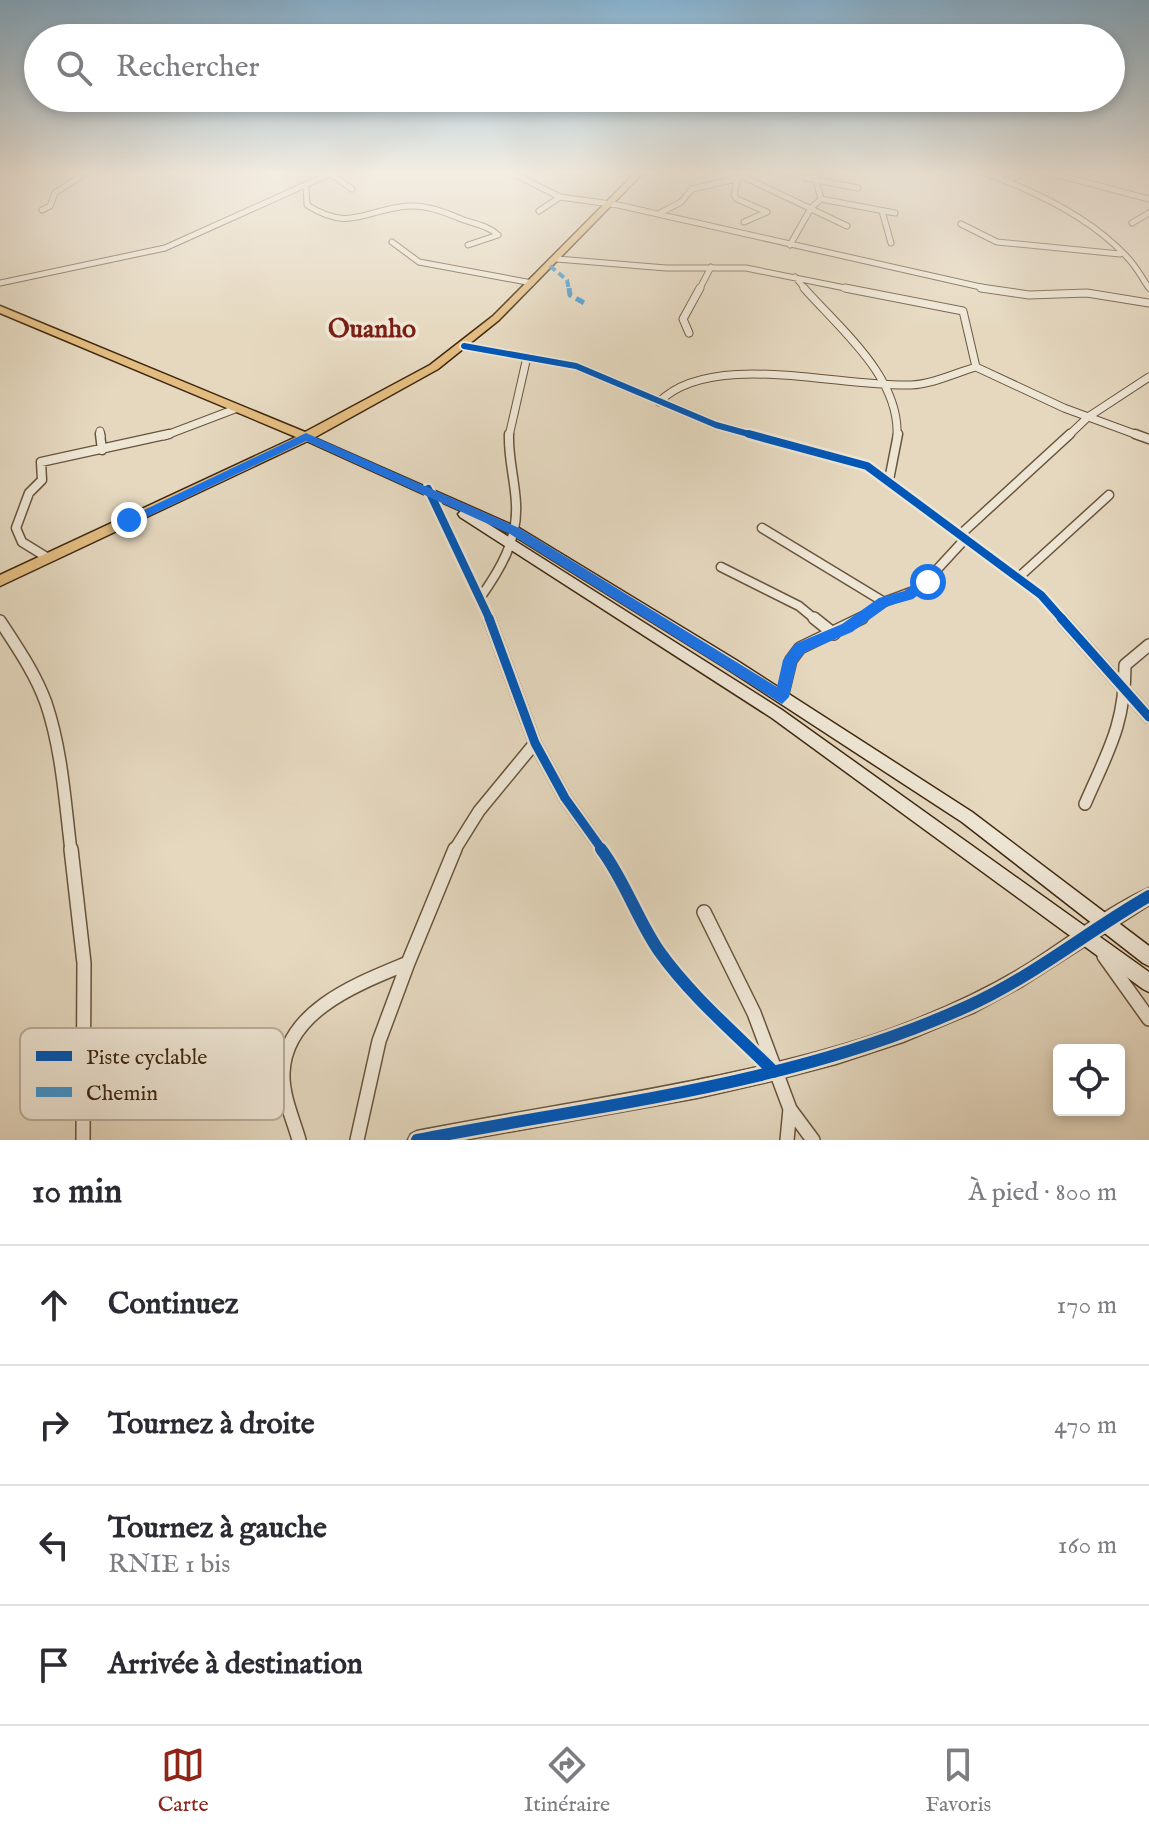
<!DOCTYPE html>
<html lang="fr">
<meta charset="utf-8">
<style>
body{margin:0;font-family:"IM FELL English",serif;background:#f7f7f7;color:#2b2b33}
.controls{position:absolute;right:24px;bottom:24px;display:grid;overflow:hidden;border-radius:8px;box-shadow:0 4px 12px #0003}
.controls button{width:72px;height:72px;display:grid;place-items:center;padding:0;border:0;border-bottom:2px solid #e1e1e2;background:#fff;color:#2b2b33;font:40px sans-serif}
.stop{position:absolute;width:24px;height:24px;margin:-18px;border:6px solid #1a73e8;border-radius:50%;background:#fff}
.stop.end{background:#1a73e8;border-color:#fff;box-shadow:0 2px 8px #0008}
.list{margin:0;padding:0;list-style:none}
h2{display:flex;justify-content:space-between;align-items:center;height:104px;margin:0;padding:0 32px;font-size:34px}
h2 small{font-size:26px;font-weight:400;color:#7c7c81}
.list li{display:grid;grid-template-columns:52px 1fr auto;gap:24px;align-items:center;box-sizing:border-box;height:120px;padding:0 32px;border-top:2px solid #e1e1e2}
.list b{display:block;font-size:30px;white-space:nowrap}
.list p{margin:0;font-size:26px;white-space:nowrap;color:#7c7c81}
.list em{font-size:26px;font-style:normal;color:#7c7c81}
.icon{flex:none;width:44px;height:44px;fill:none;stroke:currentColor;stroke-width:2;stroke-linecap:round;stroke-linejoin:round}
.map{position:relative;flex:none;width:1149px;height:1140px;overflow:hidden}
.search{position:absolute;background:#fff;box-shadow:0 4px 12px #0003;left:24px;right:24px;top:24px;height:88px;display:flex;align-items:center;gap:20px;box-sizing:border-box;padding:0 28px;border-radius:44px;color:#7c7c81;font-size:30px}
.sheet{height:584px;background:#fff}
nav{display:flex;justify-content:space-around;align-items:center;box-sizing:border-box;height:112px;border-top:2px solid #e1e1e2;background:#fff;font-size:22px;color:#7c7c81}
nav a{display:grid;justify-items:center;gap:4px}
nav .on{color:#8f2418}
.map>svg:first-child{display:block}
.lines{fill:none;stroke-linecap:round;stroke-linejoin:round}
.minor-far4-casing{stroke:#69553c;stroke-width:7}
.minor-far3-casing{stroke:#69553c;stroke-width:9}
.minor-far2-casing{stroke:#69553c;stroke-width:11}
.minor-far1-casing{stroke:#69553c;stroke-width:14}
.minor-casing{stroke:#69553c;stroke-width:16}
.tertiary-casing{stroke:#69553c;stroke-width:3}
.secondary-casing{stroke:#402910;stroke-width:3}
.primary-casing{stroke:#402910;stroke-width:3}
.minor-far4{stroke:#eee6d5;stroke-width:5}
.minor-far3{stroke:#eee6d5;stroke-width:7}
.minor-far2{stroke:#eee6d5;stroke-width:8}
.minor-far1{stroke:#eee6d5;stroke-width:11}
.minor{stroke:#eee6d5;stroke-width:13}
.tertiary{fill:#eee6d5;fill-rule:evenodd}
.secondary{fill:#eee6d5;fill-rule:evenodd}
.primary{fill:#e2bc80;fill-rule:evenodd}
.quiet-far1{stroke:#3f96d3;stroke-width:4;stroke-dasharray:7 4;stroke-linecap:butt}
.quiet{stroke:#3f96d3;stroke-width:5;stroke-dasharray:9 5;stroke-linecap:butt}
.cycleway-far3-casing{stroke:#eee6d5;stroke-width:10}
.cycleway-far2-casing{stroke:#eee6d5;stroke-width:13}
.cycleway-far1-casing{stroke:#eee6d5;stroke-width:14}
.cycleway-casing{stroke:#eee6d5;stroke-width:17}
.cycleway-far3{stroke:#0057b8;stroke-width:6}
.cycleway-far2{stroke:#0057b8;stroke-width:8}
.cycleway-far1{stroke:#0057b8;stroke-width:9}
.cycleway{stroke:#0057b8;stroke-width:12}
.route{fill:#1a73e8}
.labels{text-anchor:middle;stroke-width:7;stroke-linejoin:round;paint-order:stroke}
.far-quarter-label{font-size:26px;font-weight:bold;fill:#7a1f14;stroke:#eee6d5}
.key{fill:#eee6d5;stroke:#baad9a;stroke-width:2}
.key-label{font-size:22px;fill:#402910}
</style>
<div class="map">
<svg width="1149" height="1140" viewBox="0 0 1149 1140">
<rect width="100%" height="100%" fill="#e5d8bf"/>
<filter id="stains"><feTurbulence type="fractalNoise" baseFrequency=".0025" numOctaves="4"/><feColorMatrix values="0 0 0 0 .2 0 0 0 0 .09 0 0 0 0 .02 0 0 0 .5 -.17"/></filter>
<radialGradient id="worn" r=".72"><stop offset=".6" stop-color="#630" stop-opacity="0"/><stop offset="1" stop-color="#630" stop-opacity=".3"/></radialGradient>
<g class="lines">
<g class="minor-far4-casing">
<path id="minor-far4" d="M328,172L352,189
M510,172L560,197L618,205L994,290
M982,172C1033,190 1090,217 1127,257C1136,266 1142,278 1149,288
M1047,172L1149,199
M806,178L858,188
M1008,180L1027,172
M737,181L734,195L737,199L767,212L744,222
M306,185L307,205C351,233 365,209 409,206C428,205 446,213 464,220C476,224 488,226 498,235L468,245
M821,199L895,213
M42,210L50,206L55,193L87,172
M539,211L560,197
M882,211L891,243
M658,214L681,202L692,189L744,177L847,226
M1132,223L1149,213
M961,224L997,242L1120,254
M392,242L419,262L532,283
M790,245L811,208L821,199L814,172
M557,259L666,268H746L855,290
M795,277L806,290
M0,283L165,248L334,172
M699,290L711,267"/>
</g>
<g class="minor-far3-casing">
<path id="minor-far3" d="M804,288C840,329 900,377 897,436
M845,288L963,311L976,367L1064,408L1140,436
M981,288L1029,295L1087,293L1149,303
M689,333L683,319L700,288
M464,346L576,366L716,425L756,436
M659,402C711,349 842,388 911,385C933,384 955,373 976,367
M100,431L101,436
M164,436L235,409
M509,436L527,357
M1068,436L1088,417L1149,377"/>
</g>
<g class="minor-far2-casing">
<path id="minor-far2" d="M100,434L102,450
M749,434L867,466L1041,595L1063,620
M1135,434L1149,439
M889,480L898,434
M428,489L490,620
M762,528L884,602
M961,534L1070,434
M48,558L22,542L16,528L29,493L42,480L41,462L169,434
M721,567L799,606L816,620
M1019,577L1109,495
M480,598C500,570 518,540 516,504C515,480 508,458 509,434
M859,620L884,602L919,589L966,538"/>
</g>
<g class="minor-far1-casing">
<path id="minor-far1" d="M489,618L535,743L565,798L603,851
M814,618L834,634
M1061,618L1149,717
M0,621C17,647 35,673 46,703C62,750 65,802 71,851
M782,697L791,660L800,648L862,618
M1085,804C1108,751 1125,725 1125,665L1149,645
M454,851L479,811L535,743"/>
</g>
<g class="minor-casing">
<path id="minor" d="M71,849L84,963L83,1140
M601,849C625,881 637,919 659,951C691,996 735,1033 774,1072
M704,912L754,1013L790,1109L813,1140
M1104,956L1149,1019
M408,963L455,849
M299,1140C293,1119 282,1095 283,1073C285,1010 360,983 408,963L379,1041L357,1140
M787,1140L790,1109"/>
</g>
<g class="tertiary-casing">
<path id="tertiary" d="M1149,888V905L1021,987L975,1012L903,1042L836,1064L767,1082L697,1098L463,1140H408L411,1134L417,1131C520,1111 624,1096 726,1074C787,1061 849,1046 907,1023C950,1006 991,987 1031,962C1069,938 1108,906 1149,888Z"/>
</g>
<g class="secondary-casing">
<path id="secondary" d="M306,434L519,528L736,660L972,812L1149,946V966L1143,963L962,822L726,668L511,534L485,522L782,710L1149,972V992L1143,989L772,718L460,517L458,514L461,511L302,439V435Z"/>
</g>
<g class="primary-casing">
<path id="primary" d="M636,172H644L499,320L438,369L310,440L0,586V575L296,437L0,313V306L305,432L430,365L493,316Z"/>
</g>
<use href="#minor-far4" class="minor-far4"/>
<use href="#minor-far3" class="minor-far3"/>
<use href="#minor-far2" class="minor-far2"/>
<use href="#minor-far1" class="minor-far1"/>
<use href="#minor" class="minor"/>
<use href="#tertiary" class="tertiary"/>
<use href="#secondary" class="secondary"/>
<use href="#primary" class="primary"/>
<path class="quiet-far1" d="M550,266L567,280L569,290"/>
<path class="quiet" d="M569,288L570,295L588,305"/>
<g class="cycleway-far3-casing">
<path id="cycleway-far3" d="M464,346L576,366L716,425L756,436"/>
</g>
<g class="cycleway-far2-casing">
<path id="cycleway-far2" d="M749,434L867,466L1041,595L1063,620
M428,489L490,620"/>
</g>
<g class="cycleway-far1-casing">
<path id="cycleway-far1" d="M489,618L535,743L565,798L603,851
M1061,618L1149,717"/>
</g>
<g class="cycleway-casing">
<path id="cycleway" d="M601,849C625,881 637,919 659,951C691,996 735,1033 774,1072
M417,1140C602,1104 795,1085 968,1006C1032,977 1088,931 1149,896"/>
</g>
<use href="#cycleway-far3" class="cycleway-far3"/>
<use href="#cycleway-far2" class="cycleway-far2"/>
<use href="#cycleway-far1" class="cycleway-far1"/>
<use href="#cycleway" class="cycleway"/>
</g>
<linearGradient id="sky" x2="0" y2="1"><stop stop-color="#88b6d6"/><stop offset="0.52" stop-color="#f3ede2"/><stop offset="1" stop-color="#f3ede2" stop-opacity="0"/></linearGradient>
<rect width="1149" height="332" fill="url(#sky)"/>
<path class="route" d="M306,433L519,528L777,687L783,660L795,644L842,624L879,598L904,591L923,578L935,582L913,599L888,606L852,632L805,652L797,662L789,697L782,704L510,534L306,441L134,523L123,520Z"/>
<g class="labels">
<g class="far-quarter-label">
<text x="372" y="337">Ouanho</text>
</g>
</g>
<rect x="20" y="1028" width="264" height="92" rx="12" class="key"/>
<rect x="36" y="1051" width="36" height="10" fill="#0057b8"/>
<rect x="36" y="1087" width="36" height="10" fill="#3f96d3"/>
<g class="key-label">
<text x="86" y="1064">Piste cyclable</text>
<text x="86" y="1100">Chemin</text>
</g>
<rect width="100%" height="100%" filter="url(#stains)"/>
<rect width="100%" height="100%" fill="url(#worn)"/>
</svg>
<div class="controls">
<button><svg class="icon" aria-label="locate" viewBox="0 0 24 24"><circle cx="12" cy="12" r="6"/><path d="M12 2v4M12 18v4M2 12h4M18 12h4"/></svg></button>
</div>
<div class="stop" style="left:928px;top:582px"></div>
<div class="stop end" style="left:129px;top:520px"></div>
<div class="search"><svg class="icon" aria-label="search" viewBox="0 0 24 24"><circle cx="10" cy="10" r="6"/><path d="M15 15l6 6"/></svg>Rechercher</div>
</div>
<section class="sheet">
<h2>10 min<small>À pied · 800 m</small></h2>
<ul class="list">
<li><svg class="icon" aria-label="ahead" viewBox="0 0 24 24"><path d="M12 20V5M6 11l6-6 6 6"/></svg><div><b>Continuez</b></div><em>170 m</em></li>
<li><svg class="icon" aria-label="right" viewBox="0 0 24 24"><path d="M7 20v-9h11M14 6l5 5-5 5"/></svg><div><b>Tournez à droite</b></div><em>470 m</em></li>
<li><svg class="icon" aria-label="left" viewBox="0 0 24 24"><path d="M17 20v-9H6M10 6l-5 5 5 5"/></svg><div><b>Tournez à gauche</b><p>RNIE 1 bis</p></div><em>160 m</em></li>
<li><svg class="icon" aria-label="arrive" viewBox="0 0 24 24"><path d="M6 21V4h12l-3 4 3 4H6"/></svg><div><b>Arrivée à destination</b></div></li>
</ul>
</section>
<nav>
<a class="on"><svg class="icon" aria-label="map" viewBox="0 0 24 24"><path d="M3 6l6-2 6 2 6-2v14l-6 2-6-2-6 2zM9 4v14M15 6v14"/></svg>Carte</a>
<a><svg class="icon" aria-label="directions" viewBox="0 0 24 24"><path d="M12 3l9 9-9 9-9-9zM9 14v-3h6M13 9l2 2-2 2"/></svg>Itinéraire</a>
<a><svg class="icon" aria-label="saved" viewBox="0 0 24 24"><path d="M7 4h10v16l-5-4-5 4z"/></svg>Favoris</a>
</nav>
